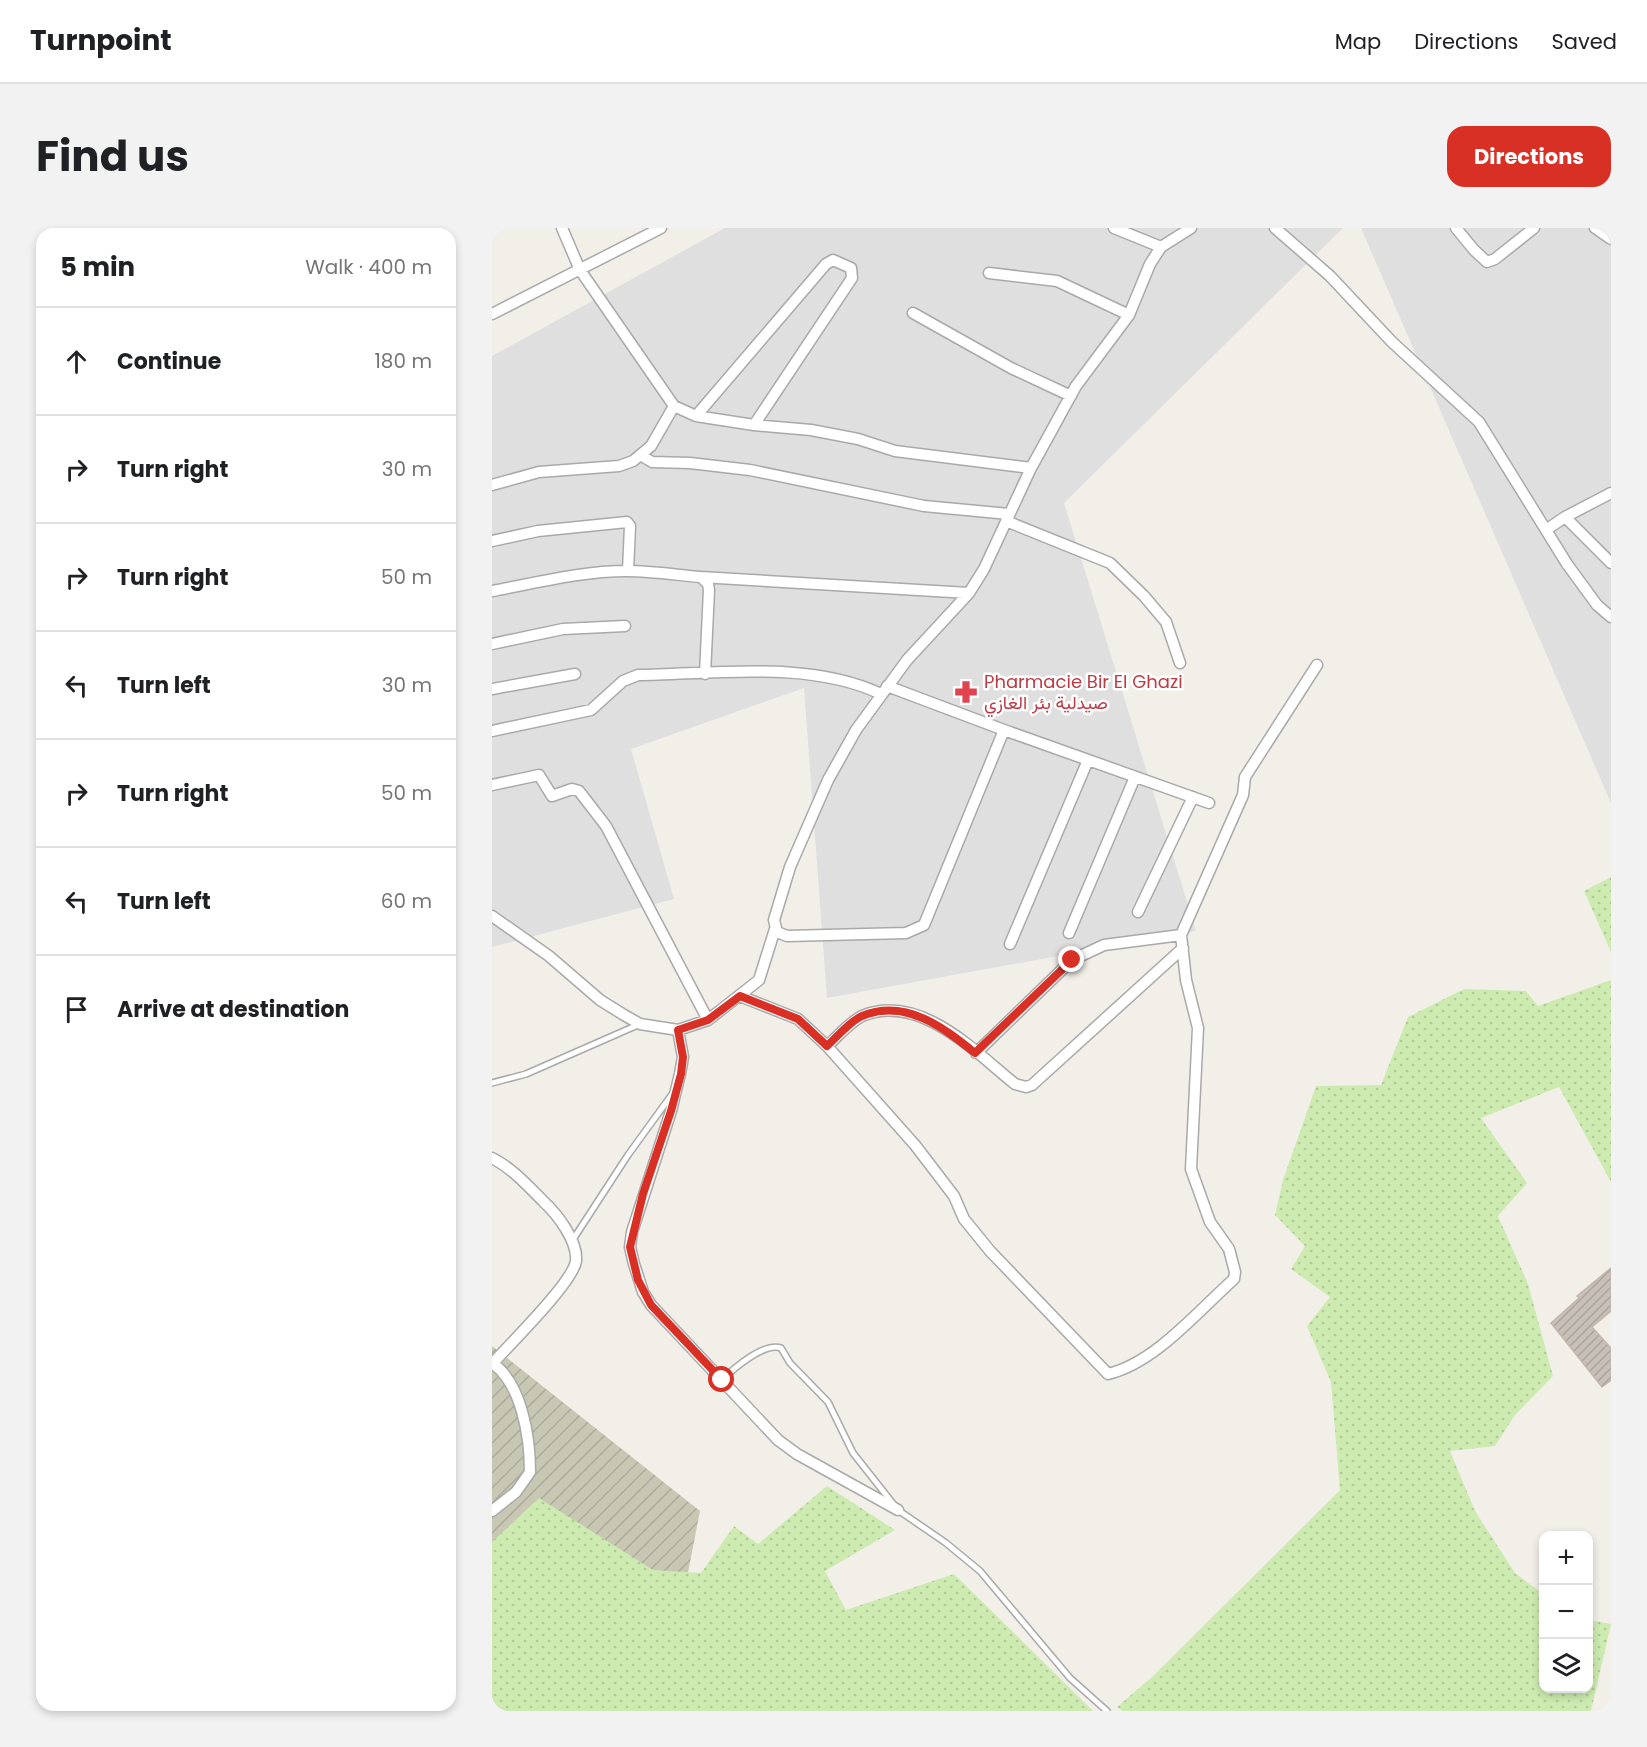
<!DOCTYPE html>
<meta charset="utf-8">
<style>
body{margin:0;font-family:Poppins,Vazirmatn,sans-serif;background:#f2f2f2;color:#202124}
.controls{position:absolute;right:18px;bottom:18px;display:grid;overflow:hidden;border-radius:12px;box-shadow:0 3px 9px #0003}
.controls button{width:54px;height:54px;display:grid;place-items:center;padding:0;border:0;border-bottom:2px solid #e0e0e0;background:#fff;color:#202124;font:30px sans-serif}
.stop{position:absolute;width:18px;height:18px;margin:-14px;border:4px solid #d93025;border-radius:50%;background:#fff}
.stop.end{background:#d93025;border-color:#fff;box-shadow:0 2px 6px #0008}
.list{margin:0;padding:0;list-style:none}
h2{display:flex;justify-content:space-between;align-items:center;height:78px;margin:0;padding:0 24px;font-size:26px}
h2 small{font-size:20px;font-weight:400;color:#757577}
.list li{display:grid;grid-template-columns:39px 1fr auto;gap:18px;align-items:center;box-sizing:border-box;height:108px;padding:0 24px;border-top:2px solid #e0e0e0}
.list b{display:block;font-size:22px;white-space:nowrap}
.list em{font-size:20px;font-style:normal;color:#757577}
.icon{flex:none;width:33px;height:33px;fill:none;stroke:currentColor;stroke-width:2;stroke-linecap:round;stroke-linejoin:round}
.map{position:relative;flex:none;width:1119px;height:1483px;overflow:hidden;border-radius:18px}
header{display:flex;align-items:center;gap:36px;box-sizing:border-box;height:84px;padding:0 30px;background:#fff;border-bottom:2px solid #e0e0e0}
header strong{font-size:28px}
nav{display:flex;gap:33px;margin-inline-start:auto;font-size:21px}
.intro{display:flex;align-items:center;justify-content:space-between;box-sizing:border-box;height:144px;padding:0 36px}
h1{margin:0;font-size:42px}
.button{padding:15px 27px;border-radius:18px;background:#d93025;color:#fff;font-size:21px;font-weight:700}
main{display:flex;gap:36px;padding:0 36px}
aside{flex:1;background:#fff;border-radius:18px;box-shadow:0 3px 9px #0003}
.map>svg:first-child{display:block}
.residential{fill:#e0dfdf}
.construction{fill:url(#construction-furrows)}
.grass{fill:url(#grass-dots)}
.building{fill:url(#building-hatch);stroke:#c4b6ab;stroke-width:1.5}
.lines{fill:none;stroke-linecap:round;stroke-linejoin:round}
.lane-casing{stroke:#a9a9a9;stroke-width:8}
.street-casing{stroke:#a9a9a9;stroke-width:13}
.lane{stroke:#fff;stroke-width:5}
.street{stroke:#fff;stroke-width:10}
.route{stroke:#d93025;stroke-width:8}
.labels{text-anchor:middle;stroke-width:5;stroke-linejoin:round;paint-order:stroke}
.health-label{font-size:18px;fill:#be3a42;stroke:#fff;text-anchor:start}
</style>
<header>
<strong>Turnpoint</strong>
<nav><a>Map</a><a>Directions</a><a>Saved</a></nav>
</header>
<div class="intro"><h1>Find us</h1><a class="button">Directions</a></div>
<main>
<aside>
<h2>5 min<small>Walk · 400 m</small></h2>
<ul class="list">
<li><svg class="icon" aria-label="ahead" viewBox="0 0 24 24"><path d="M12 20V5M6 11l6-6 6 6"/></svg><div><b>Continue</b></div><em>180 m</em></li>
<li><svg class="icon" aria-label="right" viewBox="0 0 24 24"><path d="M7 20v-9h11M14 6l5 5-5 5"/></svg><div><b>Turn right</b></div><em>30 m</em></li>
<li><svg class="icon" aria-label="right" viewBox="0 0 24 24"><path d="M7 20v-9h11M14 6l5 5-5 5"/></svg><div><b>Turn right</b></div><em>50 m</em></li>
<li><svg class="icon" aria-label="left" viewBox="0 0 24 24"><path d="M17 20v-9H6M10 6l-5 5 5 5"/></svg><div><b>Turn left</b></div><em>30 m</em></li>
<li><svg class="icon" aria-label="right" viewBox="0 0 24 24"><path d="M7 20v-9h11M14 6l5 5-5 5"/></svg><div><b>Turn right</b></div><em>50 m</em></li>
<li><svg class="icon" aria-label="left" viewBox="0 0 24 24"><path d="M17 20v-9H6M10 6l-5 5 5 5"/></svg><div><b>Turn left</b></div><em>60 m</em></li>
<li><svg class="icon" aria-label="arrive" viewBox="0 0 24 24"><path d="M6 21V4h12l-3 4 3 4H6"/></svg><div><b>Arrive at destination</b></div></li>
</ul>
</aside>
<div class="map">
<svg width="1119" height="1483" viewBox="0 0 1119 1483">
<defs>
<pattern id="construction-furrows" width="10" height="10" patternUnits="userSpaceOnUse" patternTransform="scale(1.5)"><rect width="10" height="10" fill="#c7c7b4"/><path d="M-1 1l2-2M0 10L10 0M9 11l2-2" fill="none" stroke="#abab9a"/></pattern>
<pattern id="grass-dots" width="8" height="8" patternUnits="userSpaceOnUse" patternTransform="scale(1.5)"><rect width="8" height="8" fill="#cdebb0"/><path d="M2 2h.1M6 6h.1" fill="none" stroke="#b0c997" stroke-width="1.8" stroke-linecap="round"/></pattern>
<pattern id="building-hatch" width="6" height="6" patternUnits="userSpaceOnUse" patternTransform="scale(1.5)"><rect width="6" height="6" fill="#c7bfb8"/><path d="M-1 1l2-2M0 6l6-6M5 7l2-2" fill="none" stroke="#aba49e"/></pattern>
</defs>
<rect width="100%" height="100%" fill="#f2efe9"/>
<path class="residential" d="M233,0H851L572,275L704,703L335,770L312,460L139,521L182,671L0,719V128Z
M869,0H1119V575Z"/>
<path class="construction" d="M0,1118L208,1283L169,1483H0Z"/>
<path class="grass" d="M1119,649V724L1092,663Z
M1119,752V954L1067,859L989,890L1035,955L1006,988L1036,1056L1061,1148L1023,1187L1003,1218L958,1223L983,1283L1023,1345L1051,1366L1052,1460H1096L1097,1392L1119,1396L1099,1483H630L625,1479L660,1449L848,1262L839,1154L815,1098L838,1069L799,1041L813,1018L783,987L791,952L824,858L889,857L916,789L972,761L1034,763L1046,778Z
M335,1258L403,1302L333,1343L354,1382L462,1346L601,1483H0V1314L47,1270L161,1342L209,1345L242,1298L266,1316Z"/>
<path class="building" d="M1119,1040V1083L1100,1099L1119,1120V1152L1110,1159L1059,1095L1087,1070L1085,1068Z"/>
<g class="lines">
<g class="lane-casing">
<path id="lane" d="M0,855L34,846L148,796
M80,1013L136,927L181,865
M230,1152C241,1141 272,1114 289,1120L298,1135L336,1174L361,1225L406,1282L454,1315L488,1343L578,1450L615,1483"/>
</g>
<g class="street-casing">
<path id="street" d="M70,0L88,42L182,178
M622,0L669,19
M783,0L838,48L900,114L987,194L1075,336L1105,377L1119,389
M964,0L982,22L995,34L1003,31L1042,0
M1103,0L1119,11
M497,45L565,53L637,87
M421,85L519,140L579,168
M0,86L169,0
M204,188L334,36L341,32L359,40L360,50L262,197
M150,228L160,234L198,235L258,242L432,278L517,286
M0,257L47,244L127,238L141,233L159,218L182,178L204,188L262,197L319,202L366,211L403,223L539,240
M1073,289L1119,265
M514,293L618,335L652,368L674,394L688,435
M1054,302L1073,289L1119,335
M0,313L46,303L135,294L138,298L136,343
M209,349L477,365
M0,363C44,355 89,343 135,343C159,343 185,347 209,349L216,356L217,362L213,446
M0,416L71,401L133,398
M395,458L512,502L717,575
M0,461L83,446
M512,502L432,697L414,705L295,708L285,704L282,692L298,639L336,552L364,502L415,432L477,365L492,341L539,240L584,158L637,87L658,36L669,19L699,0
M0,503L99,482L131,453L146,447C223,446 318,432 389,466
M0,557L47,547L60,568L80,561L87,563L114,598L216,792
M646,684L701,569
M0,688L57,728L108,772L132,787L148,796L186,802L191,829L188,846L179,883L140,1004L138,1019L142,1036L151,1064L159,1077L286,1212L305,1226L406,1282
M577,705L643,549
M518,716L596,532
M248,768L306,791L335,818L423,917L462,968L472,991L498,1023L616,1146C663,1135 706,1083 742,1051L743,1044L737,1021L718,994L699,941L706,800L694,752L689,707L751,567L753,549L825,437
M186,802L216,792L267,752L283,701
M335,818C345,809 358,794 370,788C428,764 483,824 523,856L534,859L540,857L691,720
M484,825L580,732L612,717L689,707
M0,930C20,940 36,958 52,974C65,986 86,1013 84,1033C81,1054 19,1115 1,1135
M0,1135C30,1155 38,1210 38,1244L24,1264L0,1283"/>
</g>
<use href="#lane" class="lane"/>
<use href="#street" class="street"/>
</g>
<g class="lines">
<path class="route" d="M230,1152L159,1077L146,1052L138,1019L151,966L179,883L189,846L191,829L186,802L216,792L248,768L306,791L335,818C345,809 358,793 370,788C414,770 452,800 483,825L580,732"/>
</g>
<defs>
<g id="pharmacy-bare" transform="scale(1.8)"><path d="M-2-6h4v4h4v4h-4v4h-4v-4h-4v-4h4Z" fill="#e0444e" stroke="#fff" stroke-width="2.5" paint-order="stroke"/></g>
</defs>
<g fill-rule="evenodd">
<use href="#pharmacy-bare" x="474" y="464"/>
</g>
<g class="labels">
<g class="health-label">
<text x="492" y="460">Pharmacie Bir El Ghazi<tspan x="492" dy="21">صيدلية بئر الغازي</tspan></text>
</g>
</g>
</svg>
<div class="controls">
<button>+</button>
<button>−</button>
<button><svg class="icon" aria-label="layers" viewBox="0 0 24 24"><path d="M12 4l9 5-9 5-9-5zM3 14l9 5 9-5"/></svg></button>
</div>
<div class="stop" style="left:230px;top:1152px"></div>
<div class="stop end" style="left:580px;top:732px"></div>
</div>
</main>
